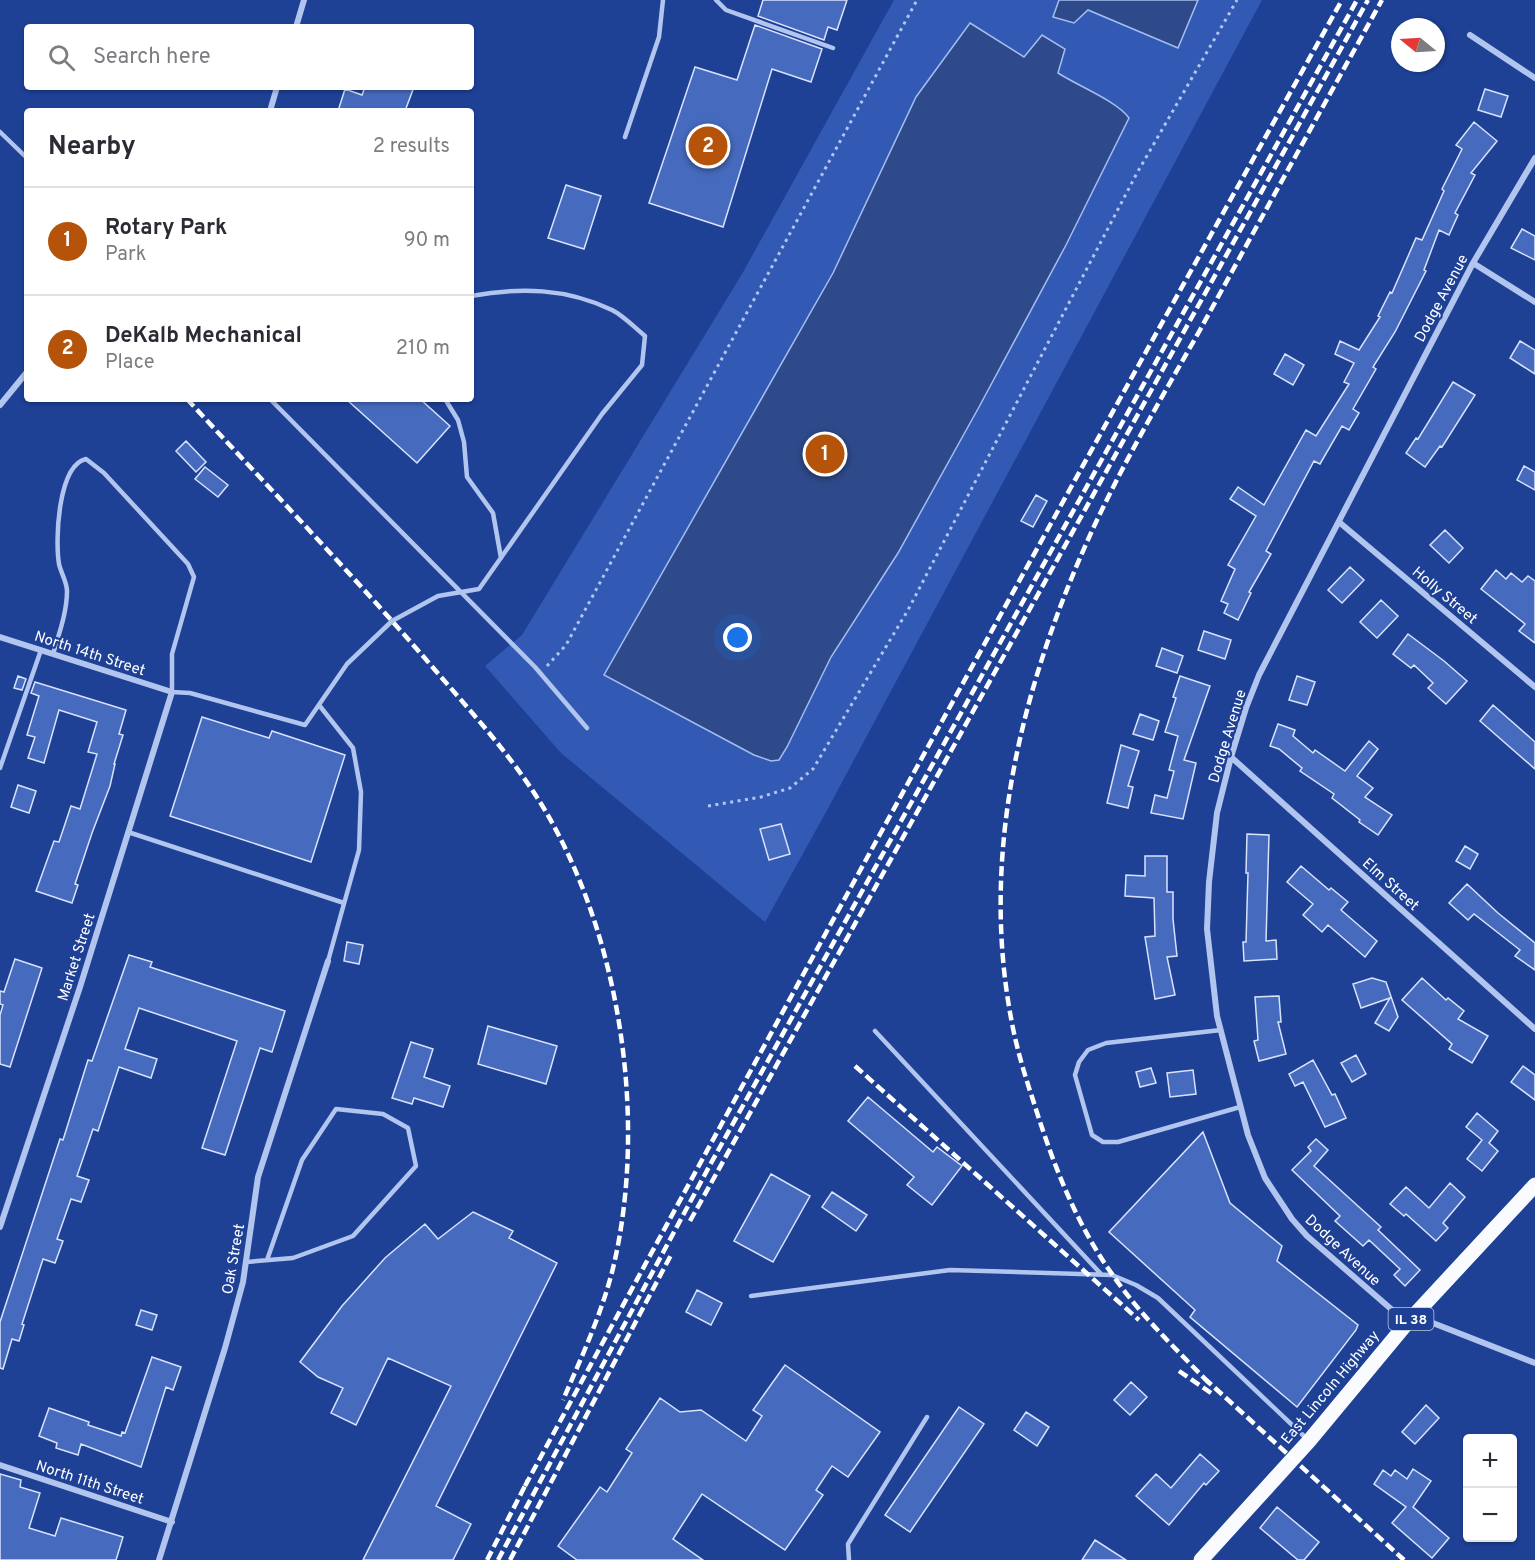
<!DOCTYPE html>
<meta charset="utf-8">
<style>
body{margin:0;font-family:Overpass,sans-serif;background:#f7f7f7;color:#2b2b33}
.controls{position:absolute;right:18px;bottom:18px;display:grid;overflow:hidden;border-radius:6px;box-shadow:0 2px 4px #0004}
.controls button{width:54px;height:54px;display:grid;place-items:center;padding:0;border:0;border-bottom:2px solid #e1e1e2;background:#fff;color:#2b2b33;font:30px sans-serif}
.compass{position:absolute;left:1391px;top:18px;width:54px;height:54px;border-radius:50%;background:#fff;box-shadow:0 2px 4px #0004;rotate:288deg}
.you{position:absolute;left:738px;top:638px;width:21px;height:21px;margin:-15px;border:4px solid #fff;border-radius:50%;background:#1a73e8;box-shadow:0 0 0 9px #1a73e833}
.badge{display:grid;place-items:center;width:39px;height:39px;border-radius:50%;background:#b45309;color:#fff;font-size:20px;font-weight:700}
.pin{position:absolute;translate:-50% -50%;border:3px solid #fff;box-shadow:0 2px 6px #0006}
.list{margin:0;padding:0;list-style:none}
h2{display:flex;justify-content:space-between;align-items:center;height:78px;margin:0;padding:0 24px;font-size:26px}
h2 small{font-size:20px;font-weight:400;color:#7c7c81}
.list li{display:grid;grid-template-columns:39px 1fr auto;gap:18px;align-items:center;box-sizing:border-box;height:108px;padding:0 24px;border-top:2px solid #e1e1e2}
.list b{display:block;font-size:22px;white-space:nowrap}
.list p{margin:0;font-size:20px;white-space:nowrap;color:#7c7c81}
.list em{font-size:20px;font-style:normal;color:#7c7c81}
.icon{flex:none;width:33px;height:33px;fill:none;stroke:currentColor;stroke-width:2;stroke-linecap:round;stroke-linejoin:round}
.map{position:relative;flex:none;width:1535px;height:1560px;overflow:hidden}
.search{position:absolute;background:#fff;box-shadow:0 2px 4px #0004;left:24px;top:24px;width:450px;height:66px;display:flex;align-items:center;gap:15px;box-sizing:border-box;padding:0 21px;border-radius:6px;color:#7c7c81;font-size:22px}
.panel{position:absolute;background:#fff;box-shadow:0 2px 4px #0004;left:24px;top:108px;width:450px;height:294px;border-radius:6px}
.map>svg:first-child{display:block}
.green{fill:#325ab4}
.water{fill:#2f4a8a;stroke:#a5bef1;stroke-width:1.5}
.building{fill:#466abd;stroke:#d8e3fb;stroke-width:1.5}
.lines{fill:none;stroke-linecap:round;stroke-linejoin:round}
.path{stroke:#b2c5ef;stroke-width:3;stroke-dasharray:3 4.5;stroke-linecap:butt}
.lane{stroke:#b2c5ef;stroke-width:4.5}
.street{stroke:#b2c5ef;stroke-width:6}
.primary{stroke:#fafbff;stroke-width:15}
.rail{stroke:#fff;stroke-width:4.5;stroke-dasharray:10 4.5;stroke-linecap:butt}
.labels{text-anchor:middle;stroke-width:4.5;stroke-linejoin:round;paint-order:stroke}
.shield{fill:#1e4196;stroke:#bcc6e0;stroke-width:1.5}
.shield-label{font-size:14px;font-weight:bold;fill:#fff}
.street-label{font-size:15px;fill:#fff;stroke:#1e4196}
</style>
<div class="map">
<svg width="1535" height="1560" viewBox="0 0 1535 1560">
<rect width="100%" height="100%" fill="#1e4196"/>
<path class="green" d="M894,0H1262L826,812L765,922L561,753L485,666L522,635L742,274Z"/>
<path class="water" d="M1059,0H1198L1178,48L1088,10L1074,23L1053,17Z
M970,23L1024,57L1042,35L1065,49L1058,73C1078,86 1117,101 1129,118L1066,245L979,407L898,553L831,657L787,747L779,760L771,761L754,755L604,675L833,273L916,97Z"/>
<path class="building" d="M763,0H847L837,30L828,27L824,40L758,16Z
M755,25L822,49L811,82L772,69L723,227L649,203L695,67L737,80Z
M365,87H414L405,111H338L345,89L362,95Z
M1485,89L1508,96L1501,117L1478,110Z
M1474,122L1497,141L1471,173L1475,175L1455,213L1458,215L1449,235L1439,230L1424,270L1426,271L1395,332L1373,367L1376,369L1353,409L1359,413L1349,430L1342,426L1320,464L1314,461L1266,551L1271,554L1249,592L1251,593L1238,620L1224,613L1228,604L1221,601L1235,569L1228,565L1256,516L1230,499L1238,487L1264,505L1306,430L1316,436L1349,384L1344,382L1354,363L1335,354L1340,341L1359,350L1380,317L1378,316L1390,292L1392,293L1416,238L1422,240L1444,191L1442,189L1462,149L1456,145Z
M566,185L601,196L584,249L548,238Z
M1522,229L1535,236V260L1511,248Z
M1520,341L1535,350V374L1510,358Z
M1285,354L1304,365L1293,385L1274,374Z
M1453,382L1475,395L1442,447L1440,446L1425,467L1406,453L1416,438L1418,439Z
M346,399H420L450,426L417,463Z
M186,441L206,462L196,472L176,451Z
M1524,466L1535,472V490L1517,480Z
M205,467L228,485L218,497L195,479Z
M1036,495L1047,501L1033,527L1021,521Z
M1445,530L1463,548L1449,563L1430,545Z
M1350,567L1364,580L1342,603L1328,590Z
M1496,570L1506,579L1511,573L1522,582L1528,576L1535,581V643L1519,631L1525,624L1481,589Z
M1381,600L1398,616L1377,638L1360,622Z
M1204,631L1231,640L1225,659L1198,650Z
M1408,634L1444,661L1467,681L1446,704L1428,688L1433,683L1414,665L1411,668L1393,654Z
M1162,648L1183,656L1177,673L1156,666Z
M18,676L26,679L22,690L14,688Z
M1180,676L1210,686L1184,760L1196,763L1183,819L1151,813L1155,795L1167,798L1174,771L1169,770L1178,736L1165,732L1176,698L1173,697Z
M1297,676L1315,682L1307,705L1289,700Z
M35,682L126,710L119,734L123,735L114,764H115L110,786L92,833L75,884L78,885L72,903L36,891L54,841L59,842L71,806L80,809L97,754L88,752L97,722L59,710L44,763L28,758L35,737L27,735L39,696L31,693Z
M1493,705L1535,742V769L1480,721Z
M1140,714L1159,721L1153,740L1133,734Z
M202,717L269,738L272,731L345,755L311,862L170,816Z
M1278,724L1295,730L1293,736L1313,753L1315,750L1345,771L1369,741L1378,749L1357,776L1373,788L1365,797L1392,815L1378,835L1359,822L1360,820L1332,798L1334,794L1300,771L1302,768L1279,749L1270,746Z
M1121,745L1139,751L1128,786L1133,787L1128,808L1107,803Z
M18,785L36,791L29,813L11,807Z
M781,824L790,854L769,860L760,829Z
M1247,834L1269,835L1266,941L1276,940L1277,959L1244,961L1243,942H1246L1248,873H1246Z
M1465,846L1478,854L1470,869L1456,861Z
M1145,856H1167V892H1173V919L1177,956L1167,957L1175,995L1155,999L1145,937L1155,936L1154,898L1125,896L1126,875L1145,876Z
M1301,866L1329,890L1331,888L1348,902L1341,910L1377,941L1365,957L1328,925L1322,932L1303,915L1313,904L1287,882Z
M1467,884L1498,913L1535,943V970L1515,956L1520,950L1474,914L1468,920L1449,903Z
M347,942L363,945L359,964L344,961Z
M129,955L152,962L150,967L285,1011L272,1052L260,1048L225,1155L202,1148L237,1041L139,1008L125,1049L157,1059L151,1078L119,1067L98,1131L93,1129L77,1176L89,1180L81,1202L71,1199L57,1239L63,1241L55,1263L43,1259L22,1324L24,1325L19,1341L12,1339L3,1369L0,1368V1322L60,1139L63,1140L88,1060L92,1061Z
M15,959L42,968L10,1067L0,1064V1015L3,1005L0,1004V991L4,992Z
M1372,978L1386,982L1398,1017L1389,1031L1375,1023L1390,998L1361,1008L1353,984Z
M1422,978L1446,1000L1448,998L1464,1011L1458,1019L1488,1036L1472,1063L1449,1049L1452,1044L1402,1000Z
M1279,996L1281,1022H1278L1286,1054L1259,1061L1254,1041L1258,1040L1255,997Z
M488,1026L557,1046L546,1084L478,1064Z
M411,1042L433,1049L424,1077L450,1086L443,1107L414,1098L412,1104L392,1098Z
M1356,1055L1366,1074L1352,1082L1341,1063Z
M1313,1060L1332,1095L1335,1094L1346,1118L1325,1127L1303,1082L1295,1086L1289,1074Z
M1523,1066L1535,1075V1100L1511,1082Z
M1151,1068L1156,1083L1140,1087L1136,1072Z
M1193,1070L1196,1094L1170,1097L1167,1073Z
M868,1097L933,1152L937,1147L962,1166L932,1205L907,1185L914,1177L848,1121Z
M1477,1113L1498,1131L1489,1143L1498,1151L1482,1171L1467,1159L1482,1140L1466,1127Z
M1203,1132L1230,1203L1282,1246L1277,1261L1358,1325L1356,1330L1297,1407L1190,1317L1195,1310L1109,1232Z
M1316,1139L1328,1150L1314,1166L1381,1227L1378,1230L1420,1270L1405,1286L1394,1275L1400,1269L1369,1240L1363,1246L1335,1221L1340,1216L1292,1170L1311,1151L1308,1147Z
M771,1174L810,1196L773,1262L734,1241Z
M1450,1183L1465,1197L1443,1223L1448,1228L1436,1241L1406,1214L1404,1216L1390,1204L1406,1187L1429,1208Z
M832,1192L867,1215L856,1231L822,1207Z
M473,1212L513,1231L509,1238L557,1263L436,1506L471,1524L453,1560H363L451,1386L388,1358L356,1425L331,1413L343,1388L318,1377L300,1362L342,1306L385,1258L425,1224L438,1239Z
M697,1290L722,1303L711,1325L686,1312Z
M141,1310L157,1315L152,1330L136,1325Z
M152,1357L181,1367L173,1390L166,1387L141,1467L81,1444L78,1455L56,1448L57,1443L39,1436L49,1408L89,1422L88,1425L121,1436L122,1432L125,1433Z
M785,1365L880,1432L848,1477L832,1466L816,1490L823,1495L785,1550L702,1494L673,1539L703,1560H577L558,1546L600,1487L607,1492L632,1453L626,1449L660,1398L680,1412L701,1410L746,1441L762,1416L753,1410Z
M1131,1382L1147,1397L1130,1415L1114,1400Z
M1426,1405L1439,1418L1415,1444L1402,1432Z
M959,1407L984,1424L910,1532L885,1515Z
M1026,1412L1049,1427L1037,1446L1014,1430Z
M1200,1454L1219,1471L1206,1485L1204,1483L1169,1525L1136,1496L1156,1474L1171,1488Z
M1413,1469L1431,1481L1413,1507L1449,1538L1432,1558L1392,1523L1406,1507L1374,1484L1383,1470L1391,1476L1395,1470L1407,1479Z
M0,1474L21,1480L20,1487L40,1493L29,1528L55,1536L61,1518L123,1537L116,1560H0Z
M1277,1507L1319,1542L1304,1560H1298L1260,1528Z
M1095,1540L1126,1560H1082Z"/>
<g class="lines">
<path class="path" d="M547,666L566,645L917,0
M708,806L761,797L790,788L813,769L908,610L1137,173L1237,0"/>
<path class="lane" d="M716,0L726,10L833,48
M0,132L27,158
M625,137L659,37L663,0
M270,399L535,667L587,728
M445,399L458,420L464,442L467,477L493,513L501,558
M53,654C59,634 67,612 67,591C67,582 61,573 59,564C55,540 58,465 86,459L104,473L188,564L194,577L172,654V692L190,693L305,725L347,664L392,621L438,596L479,589L602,414L642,365L645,336C635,328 624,316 612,310C566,288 520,287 471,296
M319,705L353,748L361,792L359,850L328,961
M0,768L41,650
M128,832L344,903
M1221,1030L1106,1043L1088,1050L1079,1062L1075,1075L1092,1135L1103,1142H1118L1240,1107
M875,1031L1101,1274
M246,1262L293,1258L353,1236L416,1166L408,1128L383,1114L336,1109L302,1160L267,1260
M751,1296L950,1270L1112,1275L1136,1285L1158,1298L1307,1439
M849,1560L848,1544L927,1417"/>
<path class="street" d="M296,27L304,0
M1470,35L1535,78
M270,111L277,87
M1473,263L1535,302
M0,405L27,372
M1339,522L1535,687
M0,637L172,692L80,987L0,1227
M1231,757L1535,1029
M1415,1316L1535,1363
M1406,1322L1307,1236L1292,1219L1265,1178L1248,1135L1217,1016L1207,929L1209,882L1217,813L1231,757L1246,708L1259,675L1473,263L1535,158
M0,1465L172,1522
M159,1560L225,1348L243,1282L258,1177L328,961"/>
<path class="primary" d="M1201,1560L1309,1441L1407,1323L1535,1185"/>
<path class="rail" d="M187,399C270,489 355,577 435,670C474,715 516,761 546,812C621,940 647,1121 614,1264C603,1311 582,1356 563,1400
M855,1066L1139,1320
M690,1221L1368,0
M1179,1371L1211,1393
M1204,1378L1404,1560
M1209,1383C1175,1348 1140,1315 1112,1274C1075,1222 1052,1161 1033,1100C1024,1073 1016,1046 1011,1018C980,852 1022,685 1091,533C1123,463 1162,397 1200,330C1260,220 1321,110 1382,0
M525,1486C794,989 1066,493 1342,0
M487,1560L528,1480
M498,1560L710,1165L1357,0
M510,1560L671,1255"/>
</g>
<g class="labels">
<rect class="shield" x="1388.5" y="1308" width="45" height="22" rx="4.5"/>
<g class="shield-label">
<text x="1411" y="1324">IL 38</text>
</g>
<g class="street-label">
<text transform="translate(1441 298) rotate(-62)" y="5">Dodge Avenue</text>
<text transform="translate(1445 595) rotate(40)" y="5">Holly Street</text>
<text transform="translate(90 653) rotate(18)" y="5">North 14th Street</text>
<text transform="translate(1227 736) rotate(-73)" y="5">Dodge Avenue</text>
<text transform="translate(1391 884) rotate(42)" y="5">Elm Street</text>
<text transform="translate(76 957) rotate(-72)" y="5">Market Street</text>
<text transform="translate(1343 1250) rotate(43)" y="5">Dodge Avenue</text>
<text transform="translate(233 1259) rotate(-80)" y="5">Oak Street</text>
<text transform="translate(1330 1387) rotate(-50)" y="5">East Lincoln Highway</text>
<text transform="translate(90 1482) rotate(18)" y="5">North 11th Street</text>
</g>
</g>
</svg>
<div class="controls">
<button>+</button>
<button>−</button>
</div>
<svg class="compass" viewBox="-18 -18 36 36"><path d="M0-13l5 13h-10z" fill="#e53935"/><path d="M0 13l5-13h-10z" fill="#7c7c81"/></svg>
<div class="you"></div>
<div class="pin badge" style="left:825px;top:454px">1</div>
<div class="pin badge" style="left:708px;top:146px">2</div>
<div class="search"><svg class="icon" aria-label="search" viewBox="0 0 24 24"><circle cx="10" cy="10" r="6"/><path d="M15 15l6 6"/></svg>Search here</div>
<section class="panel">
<h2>Nearby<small>2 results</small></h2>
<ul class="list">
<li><span class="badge">1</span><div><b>Rotary Park</b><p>Park</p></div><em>90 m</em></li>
<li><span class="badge">2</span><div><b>DeKalb Mechanical</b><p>Place</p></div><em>210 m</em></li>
</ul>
</section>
</div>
